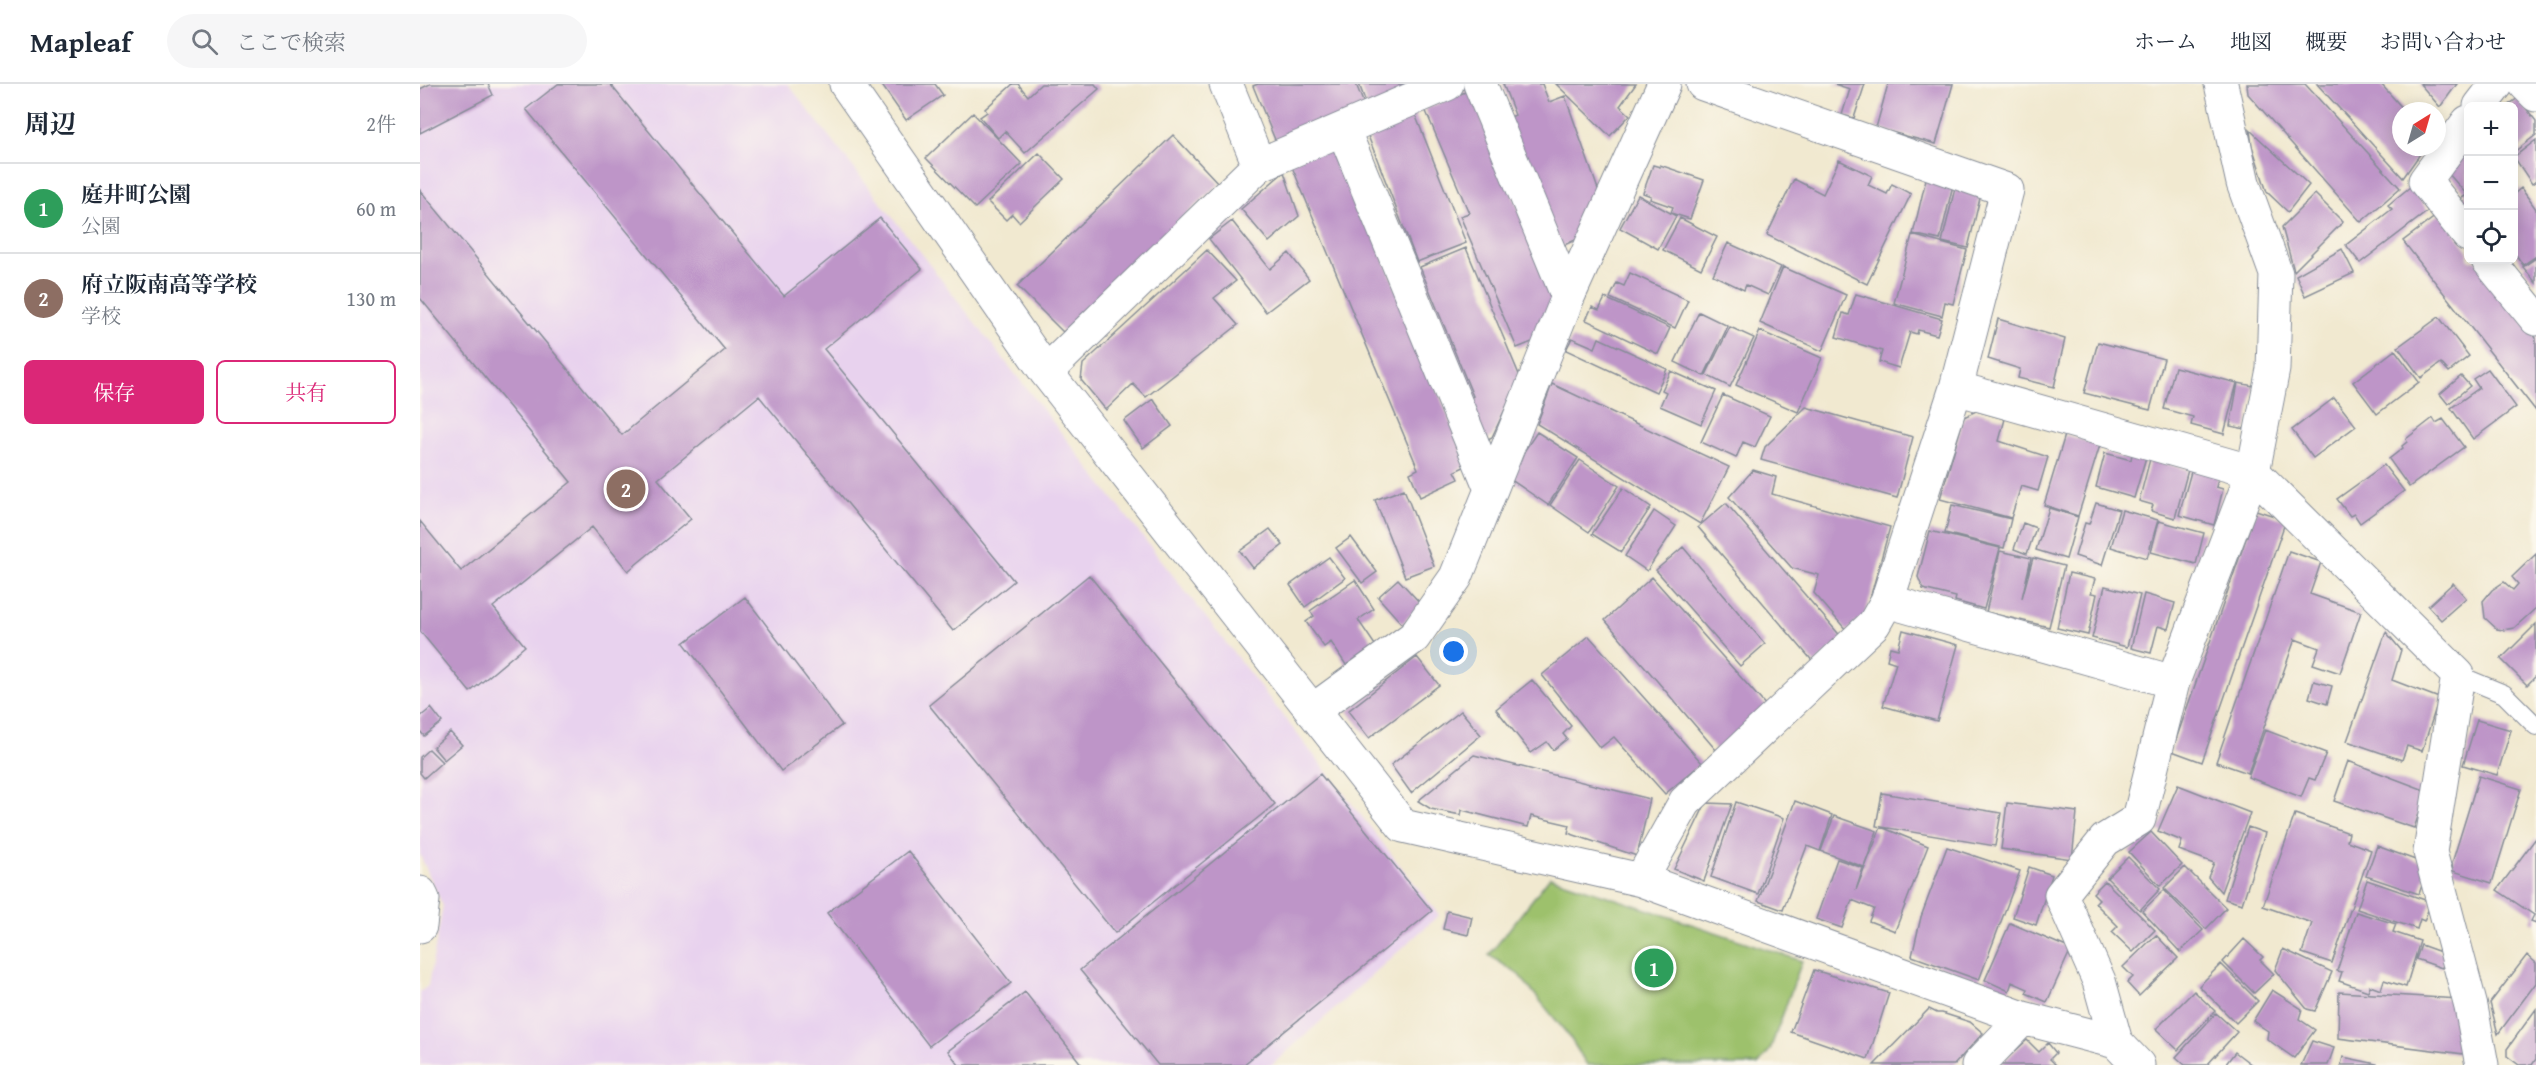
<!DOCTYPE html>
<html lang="ja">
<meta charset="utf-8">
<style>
body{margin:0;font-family:"Gentium Book Plus","Noto Serif JP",serif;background:#f6f6f7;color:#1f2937}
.controls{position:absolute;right:18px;top:18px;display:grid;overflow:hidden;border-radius:9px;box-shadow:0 3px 15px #0003}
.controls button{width:54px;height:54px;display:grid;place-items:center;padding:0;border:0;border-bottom:2px solid #e0e1e3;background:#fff;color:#1f2937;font:30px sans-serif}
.compass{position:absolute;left:1972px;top:18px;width:54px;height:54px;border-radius:50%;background:#fff;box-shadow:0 3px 15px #0003;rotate:37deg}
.you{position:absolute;left:1034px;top:568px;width:21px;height:21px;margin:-15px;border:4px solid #fff;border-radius:50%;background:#1a73e8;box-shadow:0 0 0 9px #1a73e833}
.badge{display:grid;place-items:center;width:39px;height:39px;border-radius:50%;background:#db2777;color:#fff;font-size:20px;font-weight:700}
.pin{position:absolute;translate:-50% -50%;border:3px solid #fff;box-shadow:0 2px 6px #0006}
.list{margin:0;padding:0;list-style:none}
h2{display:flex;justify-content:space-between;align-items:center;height:78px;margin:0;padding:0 24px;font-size:26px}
h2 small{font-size:20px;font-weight:400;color:#747a83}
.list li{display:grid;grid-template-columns:39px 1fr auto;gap:18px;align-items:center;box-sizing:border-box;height:90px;padding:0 24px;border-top:2px solid #e0e1e3}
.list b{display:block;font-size:22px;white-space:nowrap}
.list p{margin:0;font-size:20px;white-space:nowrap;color:#747a83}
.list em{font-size:20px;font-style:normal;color:#747a83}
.actions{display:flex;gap:12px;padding:18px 24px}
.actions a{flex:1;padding:14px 0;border:2px solid #db2777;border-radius:9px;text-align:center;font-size:21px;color:#db2777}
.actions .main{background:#db2777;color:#fff}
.icon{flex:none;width:33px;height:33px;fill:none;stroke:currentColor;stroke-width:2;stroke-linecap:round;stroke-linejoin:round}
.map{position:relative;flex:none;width:2116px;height:981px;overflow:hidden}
header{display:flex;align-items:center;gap:36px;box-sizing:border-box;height:84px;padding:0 30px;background:#fff;border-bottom:2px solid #e0e1e3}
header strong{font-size:28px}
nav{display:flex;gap:33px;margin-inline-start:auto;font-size:21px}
.search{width:420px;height:54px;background:#f6f6f7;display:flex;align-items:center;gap:15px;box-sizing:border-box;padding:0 21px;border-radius:33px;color:#747a83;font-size:22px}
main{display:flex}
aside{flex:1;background:#fff}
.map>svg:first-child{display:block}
.built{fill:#e8d2ee}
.green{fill:#9dc16c;stroke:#5c7865;stroke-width:1.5}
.building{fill:#be95c8}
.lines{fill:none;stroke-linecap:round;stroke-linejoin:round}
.lane-casing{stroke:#868c97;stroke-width:20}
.street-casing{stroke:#868c97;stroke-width:35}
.lane{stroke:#fff;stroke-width:18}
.street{stroke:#fff;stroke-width:33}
</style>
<header>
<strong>Mapleaf</strong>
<div class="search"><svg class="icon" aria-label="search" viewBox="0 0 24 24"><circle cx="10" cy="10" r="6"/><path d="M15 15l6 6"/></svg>ここで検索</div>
<nav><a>ホーム</a><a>地図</a><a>概要</a><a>お問い合わせ</a></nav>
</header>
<main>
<aside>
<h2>周辺<small>2件</small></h2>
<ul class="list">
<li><span class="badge" style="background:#2e9e5b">1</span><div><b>庭井町公園</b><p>公園</p></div><em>60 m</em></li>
<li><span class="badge" style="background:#8d6e63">2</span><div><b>府立阪南高等学校</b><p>学校</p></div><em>130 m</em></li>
</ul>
<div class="actions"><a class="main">保存</a><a>共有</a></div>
</aside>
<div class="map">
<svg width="2116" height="981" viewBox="0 0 2116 981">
<rect width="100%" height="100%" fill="#fbf7ec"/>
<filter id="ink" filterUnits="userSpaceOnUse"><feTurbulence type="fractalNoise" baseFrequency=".0167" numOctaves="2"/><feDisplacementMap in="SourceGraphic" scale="12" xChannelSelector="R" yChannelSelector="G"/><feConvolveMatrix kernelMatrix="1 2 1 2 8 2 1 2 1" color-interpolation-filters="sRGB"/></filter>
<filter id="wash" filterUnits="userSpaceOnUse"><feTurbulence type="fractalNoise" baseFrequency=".008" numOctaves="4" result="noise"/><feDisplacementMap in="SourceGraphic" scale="24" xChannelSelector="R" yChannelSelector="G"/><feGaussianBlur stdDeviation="1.35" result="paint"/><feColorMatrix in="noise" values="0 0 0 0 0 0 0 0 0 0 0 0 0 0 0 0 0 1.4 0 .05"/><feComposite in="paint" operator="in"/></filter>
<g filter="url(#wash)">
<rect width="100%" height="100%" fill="#f1e9d0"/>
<path class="built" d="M28,0H368L1019,831L852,981H0V908L8,902L23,822L0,771V14Z"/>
<path class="green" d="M1130,793L1382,877L1350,966L1338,981H1167L1149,952L1099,891L1069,871Z"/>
<g id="blocks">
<path class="building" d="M10,0H68L73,11L0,49V5Z
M138,0H190L364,212L460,134L502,185L404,265L594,497L533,547L339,312L238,395L271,435L208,487L172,443L73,523L105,562L50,608L0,547V437L41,487L151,398L0,214V106L202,351L305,266L106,25Z
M461,0H515L523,11L486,36Z
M593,0H598L608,12L621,0H675L679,5L605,69L585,47L578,54L560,33L567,28L565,25Z
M838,0H936L947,28L858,63L833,2Z
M939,0H1016L949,27Z
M1083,0H1122L1129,18L1145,12L1180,111L1164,152L1140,163L1086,35L1095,31Z
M1136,0H1216L1200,22L1210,31L1190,52Z
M1414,0H1445L1434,34L1422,31L1430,5Z
M1468,0H1533L1516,60L1456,44Z
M1827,0H1885L1980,104L1941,138L1828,10Z
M1897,0H1961L1985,27H1981V63H2005L1983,94Z
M2000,0H2037L2020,23Z
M1050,6L1137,218L1117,256L1097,264L1040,132L1049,129L1005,25Z
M2098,14L2116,37V51L2094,68V22H2087Z
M993,25L1046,159L997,178L945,44Z
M553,29L602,80L555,124L506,74Z
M1830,46L1889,101L1868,128L1847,108L1832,62Z
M753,51L799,100L643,248L597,202Z
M2048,56V127L2040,115L2047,111L2028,89Z
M2116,56V97L2112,100L2094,73Z
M917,58L1048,381L1035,387L1039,395L1000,413L990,389L998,385L870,78Z
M619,69L644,95L599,138L592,130L586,136L568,118Z
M1419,76L1452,92L1448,101L1467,110L1472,100L1491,110L1447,200L1347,151L1374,95L1403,110Z
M1233,81L1240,83V81L1284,96L1270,135L1251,129L1253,123L1230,115L1231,112L1223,109Z
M864,88L879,132L849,158L821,125Z
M1506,95L1533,101L1520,156L1493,150Z
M1990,103L2008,127L1940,179L1926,161L1972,125L1968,121Z
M1535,104L1561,110L1548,164L1522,158Z
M2101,104L2116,125V172L2103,181L2094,168V110Z
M1895,110L1923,138L1874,187L1862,143Z
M1218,111L1256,132L1238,165L1200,144Z
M2020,129L2048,166V176H2056L2116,254V327L1983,157Z
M1260,134L1297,153L1281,185L1243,166Z
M812,137L850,185L869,169L889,195L846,228L789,155Z
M1492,151L1547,166L1533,220L1525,218L1522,232L1474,219Z
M1308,159L1361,183L1348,211L1326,201L1324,206L1293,191Z
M1046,164L1100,293L1072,353L1062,358L1044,316L1053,312L1000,183Z
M1922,165L1934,189L1885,212L1876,191Z
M787,166L816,197L794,214L818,241L726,313L713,300L686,326L661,296L663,280Z
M2116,174V199L2103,183Z
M1363,183L1426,211L1402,267L1340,239Z
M1210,189L1268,216L1255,244L1190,214L1197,199L1204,202Z
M1436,210L1522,235L1517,251L1498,246L1497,250L1490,248L1479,284L1459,278L1462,267L1416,253L1423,229L1429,231Z
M1185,214L1250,244L1238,270L1166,236L1172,223L1179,226Z
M1279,228L1308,242L1284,292L1255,278Z
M2019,233L2049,272L2029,288L2021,279L2001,294L1978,263Z
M1578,235L1645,255L1634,303L1598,294L1600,285L1568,275Z
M1310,243L1334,254L1310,303L1286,291Z
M1340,247L1402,274L1378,328L1316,301Z
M1152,254L1175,264L1179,254L1247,285L1236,308L1146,266Z
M1678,258L1744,275L1730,326L1664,309Z
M1975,266L1999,298L1957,330L1933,298Z
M1755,283L1817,299L1804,350L1771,341L1773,333L1744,325Z
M2068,285L2096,323L2053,355L2031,324L2059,304L2053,295Z
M1251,287L1296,307L1281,340L1240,322L1246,308L1242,306Z
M2041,292L2050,302L2028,320L2020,310Z
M1818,299L1834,302L1826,345L1810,342Z
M1132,300L1309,383L1280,440L1117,340Z
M1303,311L1350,332L1335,363L1323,358L1316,374L1281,358Z
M1914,314L1936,342L1893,374L1872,346Z
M733,315L752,342L723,364L704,337Z
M1386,323L1493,353L1477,414L1341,376L1345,363Z
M1556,327L1585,335L1579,357L1628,373L1618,407L1601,402L1591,434L1520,415L1544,333Z
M2013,334L2016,339L2023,335L2044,363L1989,403L1969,375L1983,364L1982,362L1987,358L1986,355Z
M1117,348L1158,374L1128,421L1087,393Z
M1645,351L1680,361L1658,432L1624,421Z
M1685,369L1711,376L1712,370L1726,373L1714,414L1676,403Z
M1730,375L1768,386L1755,434L1731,427L1733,421L1719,417Z
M1160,376L1199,402L1169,448L1130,421Z
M1964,381L1984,407L1940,439L1934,430L1930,432L1917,415Z
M1772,384L1799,391L1796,403L1803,405L1794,441L1759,431Z
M1333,386L1356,393L1352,410L1470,443L1445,532L1427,547L1394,509L1399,491L1372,484L1309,413Z
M1203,404L1231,423L1201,468L1172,450Z
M984,405L1014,482L985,493L955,416Z
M1306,419L1423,555L1395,580L1278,443Z
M1676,419L1699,426L1682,481L1655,472L1665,439L1669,440Z
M1532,421L1591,435L1584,464L1525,449Z
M1629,424L1658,433L1646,475L1616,466Z
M1702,426L1738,436L1727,474L1691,463Z
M1836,426L1866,436L1782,678L1752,667Z
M1234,427L1256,442L1227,487L1205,472Z
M1739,437L1784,449L1776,480L1731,468Z
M1603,439L1616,444L1607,470L1594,465Z
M850,445L863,461L833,484L820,467Z
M1510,447L1580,464L1564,525L1535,517L1536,513L1503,505L1498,493Z
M931,453L957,488L942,499L916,464Z
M1263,463L1345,560L1320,582L1236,486Z
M1580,467L1611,474L1602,514L1613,474L1644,482L1629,543L1566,528Z
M1869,467L1901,478L1890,510L1941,528L1920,589L1893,580L1899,564L1875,555L1828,689L1796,678Z
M2116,470V524L2094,544L2083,546L2077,545L2065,534L2063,517L2072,506L2084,498L2093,506L2098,500L2092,493Z
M909,473L925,494L885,523L870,501Z
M1649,489L1675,495L1671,509L1677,510L1668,551L1637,544Z
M669,491L855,720L695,849L509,621Z
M1232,493L1348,624L1296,666L1185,536Z
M978,495L1001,520L982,540L958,513Z
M935,496L954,525L938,536L955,561L926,581L911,558L904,563L886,538L894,532L890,527Z
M2033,499L2046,514L2021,536L2008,522Z
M1685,502L1720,511L1707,563L1672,554Z
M1724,510L1755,519L1748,545L1738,542L1731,569L1711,564Z
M325,513L422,641L361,687L264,559Z
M2116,540V592L2107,601L2081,575Z
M1483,546L1538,561L1517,637L1463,622L1476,579L1467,576L1470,563L1478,565Z
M1966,548L1981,566L1972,596L2019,614L2002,667L1987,662L1982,676L1927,657Z
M1169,552L1282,679L1245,710L1194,653L1180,664L1122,591Z
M997,573L1019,601L949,654L928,627Z
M1112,596L1151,642L1143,650L1147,655L1133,666L1127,658L1111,669L1076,625Z
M1894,597L1912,602L1907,620L1889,614Z
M11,624L22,638L4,652L0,647V633Z
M1041,627L1061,651L991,709L971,681Z
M2057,636L2091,646L2077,691L2043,681Z
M1845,646L1906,669L1895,696L1889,694L1881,713L1828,693Z
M30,648L42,661L24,676L13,663Z
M9,665L22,678L4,694L0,689V673Z
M1054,671L1230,715L1217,772L1148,749L1150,741L1111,732L1108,743L1042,726L1041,731L1011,725L998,717Z
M1928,677L2007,707L1994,744L1914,717Z
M900,690L1012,827L823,981H738L660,886Z
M2059,692L2101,705L2072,799L2033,787L2032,779Z
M1758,701L1830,729L1801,808L1788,793L1794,779L1759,766L1762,757L1738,747Z
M1462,709L1581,729L1575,762L1456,742Z
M1375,717L1412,731L1400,767L1387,762L1363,826L1338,817Z
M1316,718L1364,734L1338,810L1291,793Z
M1286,719L1312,720L1284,797L1254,785Z
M1587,719L1657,728L1652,775L1581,765Z
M1875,730L1929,749L1927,757L1951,766L1912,879L1882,869L1892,839L1843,822Z
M1414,732L1457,747L1444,783L1401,767Z
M1461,743L1508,762L1475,847L1449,837L1454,825L1432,816L1422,844L1396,835L1417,775L1443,784L1436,806Z
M1828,743L1845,749L1822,820L1805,815Z
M1731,748L1762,781L1740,802L1709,768Z
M2116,754V839L2111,837L2114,831L2077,806Z
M1957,762L2009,781L1999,810L1946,792Z
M1527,763L1600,787L1559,896L1492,872L1501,833Z
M488,767L591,899L509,962L407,829Z
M1708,773L1740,805L1720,826L1687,794Z
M1609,783L1632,791L1616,841L1593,833Z
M1765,783L1806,824L1786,845L1744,804Z
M1947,796L2011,818L2004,837L2000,835L1997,845L1937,825Z
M1685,797L1735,846L1713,868L1692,848L1698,842L1675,819L1679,815L1673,809Z
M1744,806L1783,846L1760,868L1722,827Z
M1027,827L1052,833L1048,851L1023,845Z
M1936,828L1976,840L1973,848L2000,857L1986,903L1964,896L1961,906L1950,902L1948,907L1919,897L1922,888L1917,887Z
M1590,839L1651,865L1627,918L1606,909L1608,905L1592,898L1589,907L1565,896Z
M1736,851L1758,874L1719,912L1707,899L1713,893L1703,883Z
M1824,855L1843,873L1840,876L1854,890L1834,909L1803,878Z
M2001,861L2026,870L2022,884L1996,875Z
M1863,865L1912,888L1895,927L1887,925L1855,886Z
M2107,871L2116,879V899L2078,950L2070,919Z
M1801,880L1838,917L1816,939L1779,902Z
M1394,886L1469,909L1448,975L1371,948Z
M1852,906L1882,925L1879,935L1895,946L1874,974L1847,955L1848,947L1833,937Z
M1774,907L1795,927L1758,966L1736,945Z
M605,908L662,981H539L528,967Z
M1919,908L2040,915L2052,971L1918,954Z
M1509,925L1517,929H1522L1550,938L1563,949L1534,981H1454Z
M2116,925V975L2112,981H2099L2087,972V965Z
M1796,929L1817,948L1787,981H1765L1756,973Z
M1607,956L1619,968L1628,959L1636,969L1630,975L1636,981H1580Z
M1892,957L1914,964L1908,981H1881Z
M1815,968L1832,981H1805Z
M1923,973L1957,980V981H1921Z"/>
</g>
</g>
<g filter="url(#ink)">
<use href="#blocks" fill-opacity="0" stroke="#868c97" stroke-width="1.5"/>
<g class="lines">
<g class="lane-casing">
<path id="lane" d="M2038,591L2084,610L2116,642"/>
</g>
<g class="street-casing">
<path id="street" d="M426,0L626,288L983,742L1221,796L1603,934L1696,958L1718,981
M1060,0L1148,213
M2105,0L2116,11
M2060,22L2077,0
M2048,38L2005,97L2048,151
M923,45L1071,405
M839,81L1027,0
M2068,176L2116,235
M626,288L839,81L806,0
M1536,304L1833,388L2038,591L2010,768L2051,923L2062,981
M1467,517L1753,598
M892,627L994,553L1036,493L1148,213L1244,0
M1221,796L1265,718L1454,540L1467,517L1536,304L1587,106L1283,0
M0,809L3,815L0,842
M1696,958L1679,897L1641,811L1685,756L1719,735L1753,598L1833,388L1853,285L1856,190L1823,99L1801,0
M1558,981L1603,934"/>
</g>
<use href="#lane" class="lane"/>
<use href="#street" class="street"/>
</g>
</g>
</svg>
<div class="controls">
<button>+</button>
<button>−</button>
<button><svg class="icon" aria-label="locate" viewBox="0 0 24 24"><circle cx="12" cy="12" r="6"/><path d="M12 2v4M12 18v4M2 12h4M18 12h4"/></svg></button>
</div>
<svg class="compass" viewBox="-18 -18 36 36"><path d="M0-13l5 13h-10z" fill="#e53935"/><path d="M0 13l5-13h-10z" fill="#747a83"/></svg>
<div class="you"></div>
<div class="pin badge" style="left:1234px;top:884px;background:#2e9e5b">1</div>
<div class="pin badge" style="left:206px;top:405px;background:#8d6e63">2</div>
</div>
</main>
